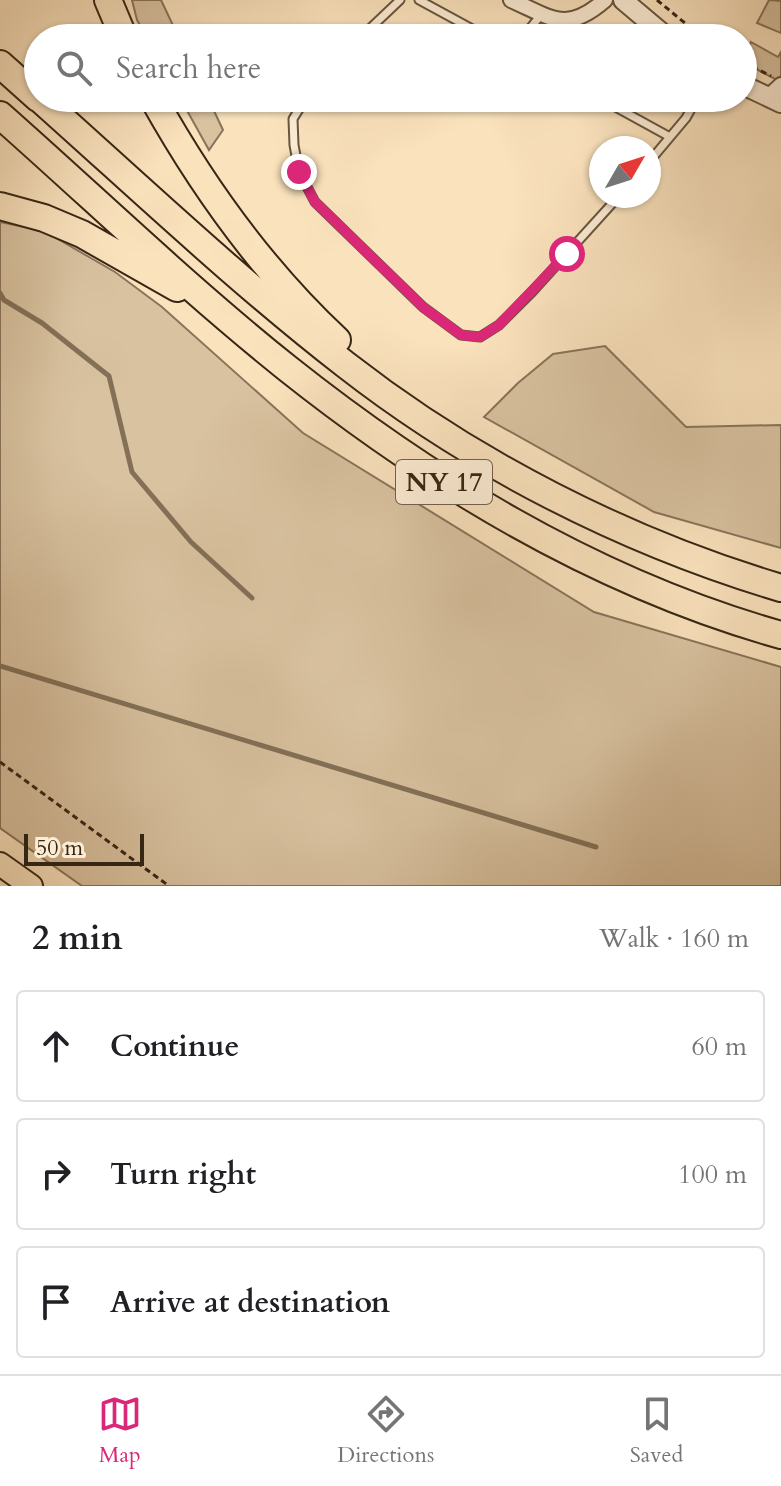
<!DOCTYPE html>
<meta charset="utf-8">
<style>
body{margin:0;font-family:Cardo,serif;background:#f6f6f6;color:#202124}
.compass{position:absolute;left:589px;top:136px;width:72px;height:72px;border-radius:50%;background:#fff;box-shadow:0 2px 6px #0004;rotate:51deg}
.scale{position:absolute;left:24px;bottom:20px;width:120px;box-sizing:border-box;padding-left:8px;border:4px solid #362614;border-top:0;font-size:22px;line-height:28px;white-space:nowrap;color:#362614;-webkit-text-stroke:6px #fcecd4;paint-order:stroke}
.stop{position:absolute;width:24px;height:24px;margin:-18px;border:6px solid #db2777;border-radius:50%;background:#fff}
.stop.end{background:#db2777;border-color:#fff;box-shadow:0 2px 8px #0008}
.list{margin:0;padding:0;list-style:none}
h2{display:flex;justify-content:space-between;align-items:center;height:104px;margin:0;padding:0 32px;font-size:34px}
h2 small{font-size:26px;font-weight:400;color:#757577}
.list li{display:grid;grid-template-columns:52px 1fr auto;gap:24px;align-items:center;box-sizing:border-box;height:112px;margin:0 16px 16px;padding:0 16px;border:2px solid #e0e0e0;border-radius:8px}
.list b{display:block;font-size:30px;white-space:nowrap}
.list em{font-size:26px;font-style:normal;color:#757577}
.icon{flex:none;width:44px;height:44px;fill:none;stroke:currentColor;stroke-width:2;stroke-linecap:round;stroke-linejoin:round}
.map{position:relative;flex:none;width:781px;height:886px;overflow:hidden}
.search{position:absolute;background:#fff;box-shadow:0 2px 6px #0004;left:24px;right:24px;top:24px;height:88px;display:flex;align-items:center;gap:20px;box-sizing:border-box;padding:0 28px;border-radius:44px;color:#757577;font-size:30px}
.sheet{height:488px;background:#fff}
nav{display:flex;justify-content:space-around;align-items:center;box-sizing:border-box;height:112px;border-top:2px solid #e0e0e0;background:#fff;font-size:22px;color:#757577}
nav a{display:grid;justify-items:center;gap:4px}
nav .on{color:#db2777}
.map>svg:first-child{display:block}
.green{fill:#d9c2a0;stroke:#88745a;stroke-width:2}
.lines{fill:none;stroke-linecap:round;stroke-linejoin:round}
.stream{stroke:#837057;stroke-width:5}
.service-casing{stroke:#67553e;stroke-width:11}
.minor-casing{stroke:#67553e;stroke-width:18}
.tertiary-casing{stroke:#67553e;stroke-width:22}
.primary-casing{stroke:#362614;stroke-width:26}
.motorway-casing{stroke:#362614;stroke-width:30}
.path{stroke:#362614;stroke-width:3;stroke-dasharray:6 4;stroke-linecap:butt}
.service{stroke:#fcecd4;stroke-width:7}
.minor{stroke:#fcecd4;stroke-width:14}
.tertiary{stroke:#fcecd4;stroke-width:18}
.primary{stroke:#fae2bd;stroke-width:22}
.motorway{stroke:#fae2bd;stroke-width:26}
.route{stroke:#db2777;stroke-width:10}
.labels{text-anchor:middle;stroke-width:6;stroke-linejoin:round;paint-order:stroke}
.shield{fill:#fcecd4;stroke:#71614e;stroke-width:2}
.shield-label{font-size:26px;font-weight:bold;fill:#362614}
</style>
<div class="map">
<svg width="781" height="886" viewBox="0 0 781 886">
<rect width="100%" height="100%" fill="#fae2bd"/>
<filter id="stains"><feTurbulence type="fractalNoise" baseFrequency=".0025" numOctaves="4"/><feColorMatrix values="0 0 0 0 .2 0 0 0 0 .09 0 0 0 0 .02 0 0 0 .5 -.17"/></filter>
<radialGradient id="worn" r=".72"><stop offset=".6" stop-color="#630" stop-opacity="0"/><stop offset="1" stop-color="#630" stop-opacity=".3"/></radialGradient>
<path class="green" d="M132,0H161L179,38H147L137,20Z
M769,0L781,1V33L757,23Z
M751,42L778,57L781,52V76L777,80L743,62Z
M180,98H208L223,130L209,150Z
M0,222L44,231L115,272L162,307L303,433L594,612L781,667V886H82L0,828Z
M605,346L686,427L781,425V548L654,512L484,417L518,383L553,354Z"/>
<g class="lines">
<path class="stream" d="M0,293L4,300L42,323L109,376L132,472L191,542L252,598
M0,666L596,847"/>
<g class="service-casing">
<path id="service" d="M419,0L489,38
M360,38L400,0
M522,38L541,15
M306,98L293,119L294,145L299,172L315,202L423,307L461,335L480,337L499,325L532,292L619,196
M599,98L670,137
M649,162L686,118L697,98"/>
</g>
<g class="minor-casing">
<path id="minor" d="M511,0C552,18 566,34 605,0
M768,97L781,85"/>
</g>
<g class="tertiary-casing">
<path id="tertiary" d="M623,0L668,38
M743,85L781,103"/>
</g>
<g class="primary-casing">
<path id="primary" d="M0,864L31,886"/>
</g>
<g class="motorway-casing">
<path id="motorway" d="M108,0L124,38
M0,64L38,98
M39,98C140,188 239,282 346,365C473,464 626,542 781,588
M153,98C202,186 263,271 337,340
M0,115C95,199 188,289 287,368C434,485 599,584 781,635
M0,206L44,218L82,234L177,288"/>
</g>
<path class="path" d="M657,0L703,38
M743,62L771,76
M0,762L169,886"/>
<use href="#service" class="service"/>
<use href="#minor" class="minor"/>
<use href="#tertiary" class="tertiary"/>
<use href="#primary" class="primary"/>
<use href="#motorway" class="motorway"/>
</g>
<g class="lines">
<path class="route" d="M299,172L315,202L423,307L461,335L480,337L499,325L567,254"/>
</g>
<g class="labels">
<rect class="shield" x="396" y="460" width="96" height="44" rx="6"/>
<g class="shield-label">
<text x="444" y="491">NY 17</text>
</g>
</g>
<rect width="100%" height="100%" filter="url(#stains)"/>
<rect width="100%" height="100%" fill="url(#worn)"/>
</svg>
<svg class="compass" viewBox="-18 -18 36 36"><path d="M0-13l5 13h-10z" fill="#e53935"/><path d="M0 13l5-13h-10z" fill="#757577"/></svg>
<div class="scale">50 m</div>
<div class="stop" style="left:567px;top:254px"></div>
<div class="stop end" style="left:299px;top:172px"></div>
<div class="search"><svg class="icon" aria-label="search" viewBox="0 0 24 24"><circle cx="10" cy="10" r="6"/><path d="M15 15l6 6"/></svg>Search here</div>
</div>
<section class="sheet">
<h2>2 min<small>Walk · 160 m</small></h2>
<ul class="list">
<li><svg class="icon" aria-label="ahead" viewBox="0 0 24 24"><path d="M12 20V5M6 11l6-6 6 6"/></svg><div><b>Continue</b></div><em>60 m</em></li>
<li><svg class="icon" aria-label="right" viewBox="0 0 24 24"><path d="M7 20v-9h11M14 6l5 5-5 5"/></svg><div><b>Turn right</b></div><em>100 m</em></li>
<li><svg class="icon" aria-label="arrive" viewBox="0 0 24 24"><path d="M6 21V4h12l-3 4 3 4H6"/></svg><div><b>Arrive at destination</b></div></li>
</ul>
</section>
<nav>
<a class="on"><svg class="icon" aria-label="map" viewBox="0 0 24 24"><path d="M3 6l6-2 6 2 6-2v14l-6 2-6-2-6 2zM9 4v14M15 6v14"/></svg>Map</a>
<a><svg class="icon" aria-label="directions" viewBox="0 0 24 24"><path d="M12 3l9 9-9 9-9-9zM9 14v-3h6M13 9l2 2-2 2"/></svg>Directions</a>
<a><svg class="icon" aria-label="saved" viewBox="0 0 24 24"><path d="M7 4h10v16l-5-4-5 4z"/></svg>Saved</a>
</nav>
